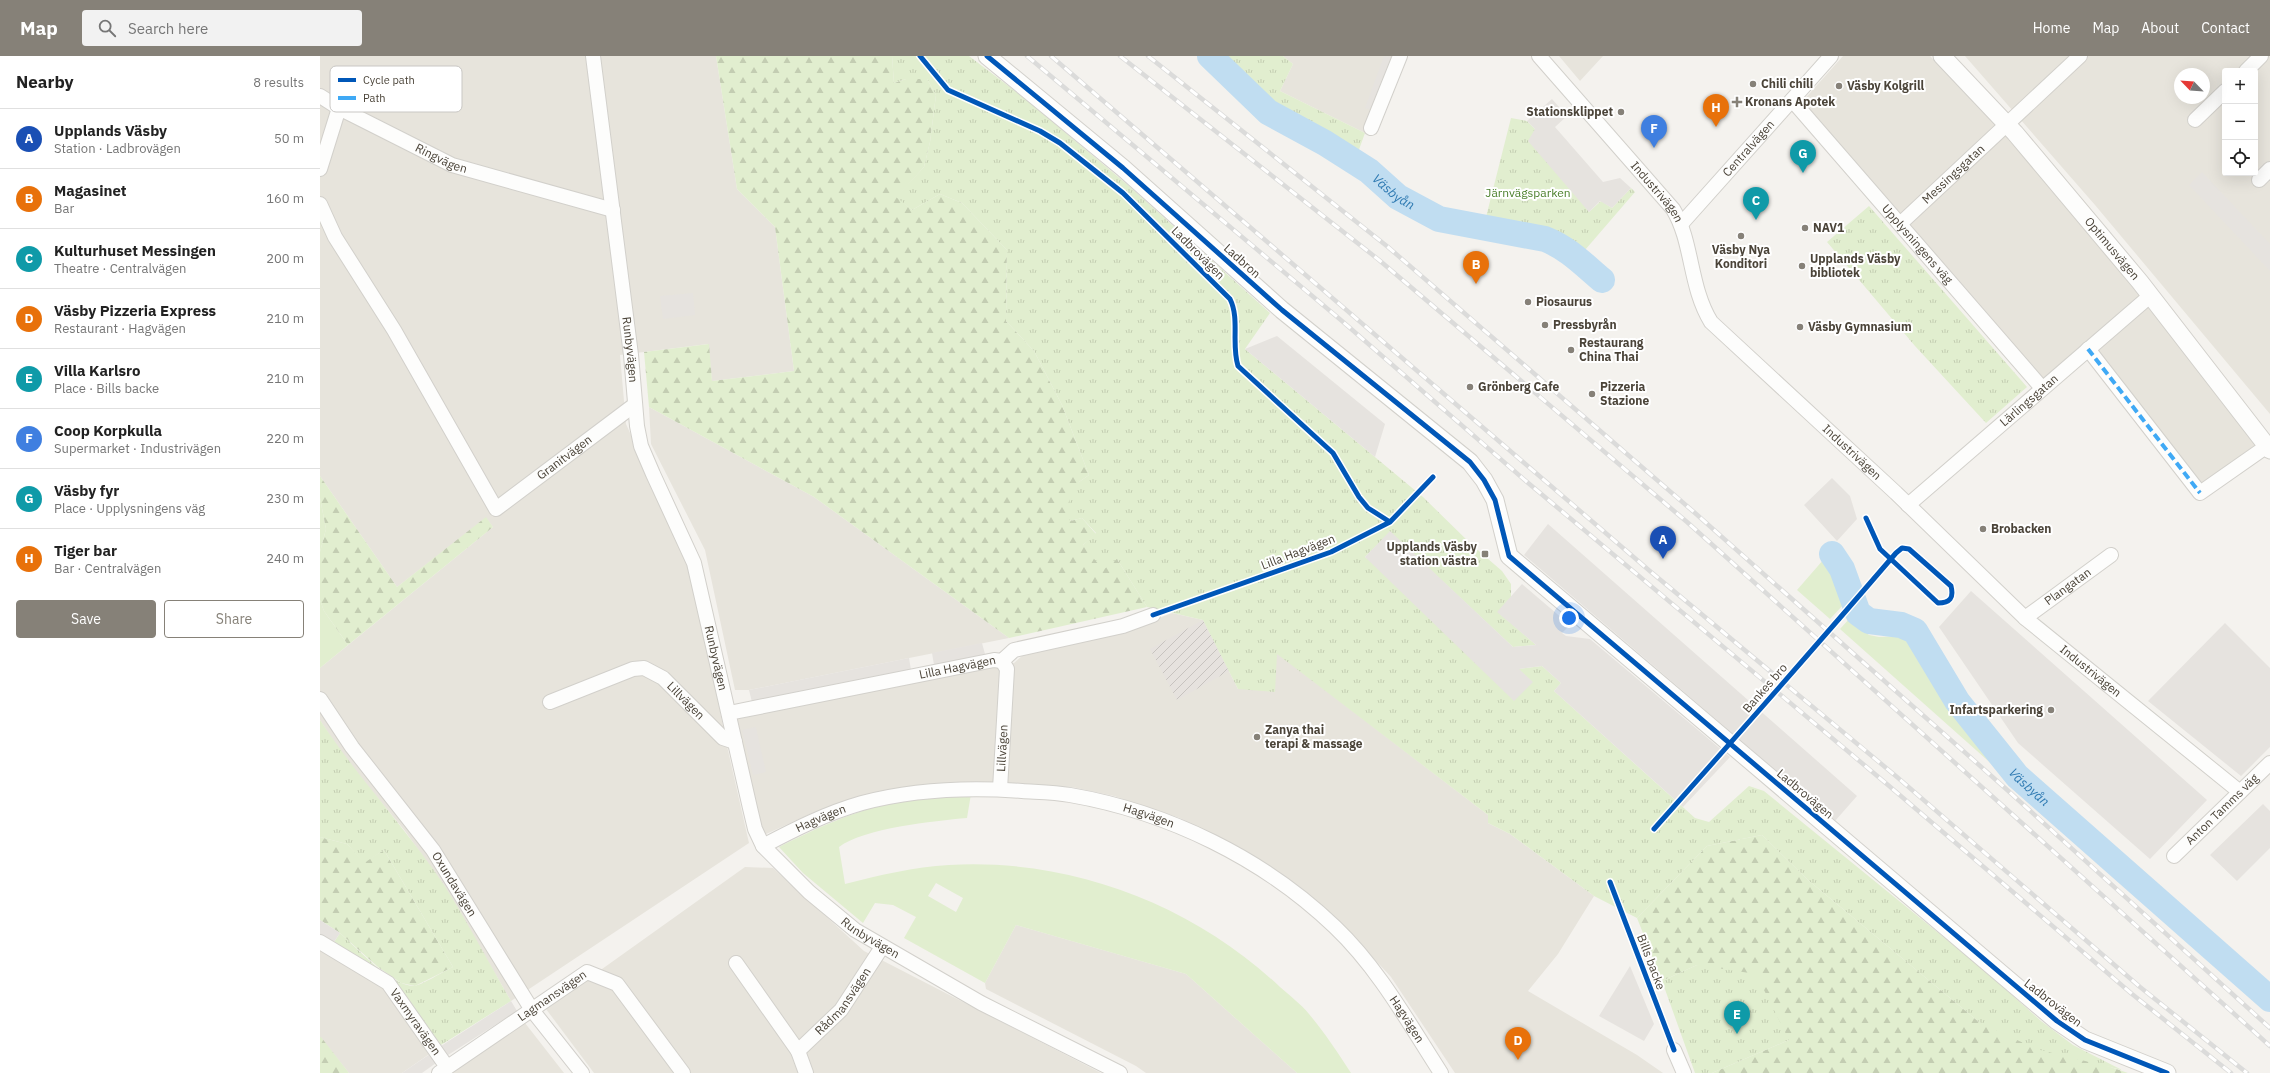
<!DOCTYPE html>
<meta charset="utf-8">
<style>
body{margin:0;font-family:"IBM Plex Sans",sans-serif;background:#f2f2f2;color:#222}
.controls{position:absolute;right:12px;top:12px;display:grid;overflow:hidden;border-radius:4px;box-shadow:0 4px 16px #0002}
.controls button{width:36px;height:36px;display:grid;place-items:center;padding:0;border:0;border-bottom:1px solid #e0e0e0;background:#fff;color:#222;font:20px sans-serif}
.compass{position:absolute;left:1854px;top:12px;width:36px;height:36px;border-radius:50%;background:#fff;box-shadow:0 4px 16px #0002;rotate:295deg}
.you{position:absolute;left:1249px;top:562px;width:14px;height:14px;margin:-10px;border:3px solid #fff;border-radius:50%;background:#1a73e8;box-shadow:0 0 0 6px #1a73e833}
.badge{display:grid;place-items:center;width:26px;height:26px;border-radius:50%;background:#868178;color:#fff;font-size:13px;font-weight:700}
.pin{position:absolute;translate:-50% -33px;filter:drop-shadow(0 1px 2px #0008)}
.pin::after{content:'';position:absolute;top:21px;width:14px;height:12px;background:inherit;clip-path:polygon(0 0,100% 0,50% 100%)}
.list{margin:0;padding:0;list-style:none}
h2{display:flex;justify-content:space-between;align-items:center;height:52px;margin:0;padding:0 16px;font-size:17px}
h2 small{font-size:13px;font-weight:400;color:#767676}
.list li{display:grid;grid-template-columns:26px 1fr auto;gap:12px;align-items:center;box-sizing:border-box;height:60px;padding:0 16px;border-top:1px solid #e0e0e0}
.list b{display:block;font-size:15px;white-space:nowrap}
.list p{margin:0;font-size:13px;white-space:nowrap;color:#767676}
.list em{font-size:13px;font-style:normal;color:#767676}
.actions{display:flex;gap:8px;padding:12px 16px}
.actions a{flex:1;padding:9px 0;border:1px solid #868178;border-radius:4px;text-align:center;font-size:14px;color:#868178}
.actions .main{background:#868178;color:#fff}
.icon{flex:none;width:22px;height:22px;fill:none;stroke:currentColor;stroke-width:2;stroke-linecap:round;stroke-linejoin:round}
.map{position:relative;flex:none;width:1950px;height:1017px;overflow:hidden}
header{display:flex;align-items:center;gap:24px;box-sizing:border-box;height:56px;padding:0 20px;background:#868178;color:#fff}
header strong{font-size:19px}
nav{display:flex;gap:22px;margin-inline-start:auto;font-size:14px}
.search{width:280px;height:36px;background:#f2f2f2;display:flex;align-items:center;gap:10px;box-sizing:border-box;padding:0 14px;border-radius:4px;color:#767676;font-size:15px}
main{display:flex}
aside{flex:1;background:#fff}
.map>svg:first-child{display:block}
.residential{fill:#e7e4dc;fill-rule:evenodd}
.industrial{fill:url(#industrial-furrows)}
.grass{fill:#e1eecf;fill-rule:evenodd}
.forest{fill:url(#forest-firs)}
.park{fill:url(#park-tufts)}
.parking{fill:#e6e3df}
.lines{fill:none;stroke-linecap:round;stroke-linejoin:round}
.river{stroke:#c0ddf1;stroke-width:26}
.minor-casing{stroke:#d2d0cb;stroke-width:16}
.tertiary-casing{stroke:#d2d0cb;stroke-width:19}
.minor{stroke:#fdfdfc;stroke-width:14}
.tertiary{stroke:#fdfdfc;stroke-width:17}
.rail-casing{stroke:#dbdbda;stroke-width:4.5}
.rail{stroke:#fff;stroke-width:3;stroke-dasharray:9;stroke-linecap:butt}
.quiet{stroke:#3fa9f5;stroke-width:4;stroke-dasharray:8 4;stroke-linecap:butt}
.cycleway-casing{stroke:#fff;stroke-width:8}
.cycleway{stroke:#0057b8;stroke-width:5}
.poi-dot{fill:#868178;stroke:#fff;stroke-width:1.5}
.labels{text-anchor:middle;stroke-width:4;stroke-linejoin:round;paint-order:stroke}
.poi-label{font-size:12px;font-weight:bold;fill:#4b4439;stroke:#fff;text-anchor:start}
.street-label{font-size:12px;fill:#4b4439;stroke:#fff}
.park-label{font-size:12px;fill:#4a7f2a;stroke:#fff}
.water-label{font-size:13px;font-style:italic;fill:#2e7ab2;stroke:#fff}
.key{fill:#fff;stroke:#c9c7c4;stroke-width:1}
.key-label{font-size:11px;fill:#4b4439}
</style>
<header>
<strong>Map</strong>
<div class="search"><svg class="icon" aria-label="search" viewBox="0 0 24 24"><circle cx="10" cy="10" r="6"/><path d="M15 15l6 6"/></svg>Search here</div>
<nav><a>Home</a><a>Map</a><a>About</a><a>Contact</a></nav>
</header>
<main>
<aside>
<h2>Nearby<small>8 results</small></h2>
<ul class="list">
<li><span class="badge" style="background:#1a4fb4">A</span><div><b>Upplands Väsby</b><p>Station · Ladbrovägen</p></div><em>50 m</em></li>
<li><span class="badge" style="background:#e8710a">B</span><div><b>Magasinet</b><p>Bar</p></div><em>160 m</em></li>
<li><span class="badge" style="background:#0f9aa8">C</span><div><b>Kulturhuset Messingen</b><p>Theatre · Centralvägen</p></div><em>200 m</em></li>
<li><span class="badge" style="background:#e8710a">D</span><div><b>Väsby Pizzeria Express</b><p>Restaurant · Hagvägen</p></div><em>210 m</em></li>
<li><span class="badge" style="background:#0f9aa8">E</span><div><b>Villa Karlsro</b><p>Place · Bills backe</p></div><em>210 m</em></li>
<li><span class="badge" style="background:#3f7fe0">F</span><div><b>Coop Korpkulla</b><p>Supermarket · Industrivägen</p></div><em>220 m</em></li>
<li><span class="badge" style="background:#0f9aa8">G</span><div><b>Väsby fyr</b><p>Place · Upplysningens väg</p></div><em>230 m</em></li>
<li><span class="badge" style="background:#e8710a">H</span><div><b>Tiger bar</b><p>Bar · Centralvägen</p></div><em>240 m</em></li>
</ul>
<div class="actions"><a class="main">Save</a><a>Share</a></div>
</aside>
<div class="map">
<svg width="1950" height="1017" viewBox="0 0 1950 1017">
<defs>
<pattern id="industrial-furrows" width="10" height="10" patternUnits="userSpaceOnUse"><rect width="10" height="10" fill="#e6e2de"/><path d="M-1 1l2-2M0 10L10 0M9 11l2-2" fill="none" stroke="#c7c3bf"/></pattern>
<pattern id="forest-firs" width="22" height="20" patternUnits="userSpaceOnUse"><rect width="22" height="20" fill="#e1eecf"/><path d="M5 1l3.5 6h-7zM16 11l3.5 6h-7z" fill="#c3cdb2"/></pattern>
<pattern id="park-tufts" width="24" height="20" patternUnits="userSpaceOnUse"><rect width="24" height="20" fill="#e1eecf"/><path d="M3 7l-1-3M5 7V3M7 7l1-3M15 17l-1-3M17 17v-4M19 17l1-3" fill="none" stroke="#c3cdb2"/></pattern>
</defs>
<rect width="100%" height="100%" fill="#f4f2ee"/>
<path class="residential" d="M0,0H396L417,133L455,171L474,315L392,325L388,288L300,299L306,368L371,512L407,690L429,787L191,945L124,830L85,775L23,700L0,664V612L173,471L166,462L77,531L0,420Z
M963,0H1075L1045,77L960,35L973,8Z
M1239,0H1283L1260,25Z
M1523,0H1610L1686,79L1821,238L1938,387L1882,427L1777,294L1729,333L1482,46Z
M1645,0H1950V358L1775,149ZM1905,15H1935V117H1905ZM1860,18H1884V42H1860Z
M329,351L494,441L689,582L429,634H415L385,494L331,388Z
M852,557L883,564L918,633L957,597L1168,759V767L1190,778L1274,840L1238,898L1208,935L1317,999L1343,1017H1135L1071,921L1013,859L976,829L919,794L860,762L794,740L752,731L689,729L546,740L492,757L444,779L416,661L615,620L694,607L703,599L801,577Z
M425,811L453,812L544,895L781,1017H274L226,953Z
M696,869L866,918L977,1017H826L816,1010L666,933L665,927Z
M0,878L72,923L121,990L82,1017H29L0,981Z
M205,967L244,1017H128Z"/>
<path class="industrial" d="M883,564L909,615L857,644L830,593Z"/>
<path class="grass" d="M0,442L6,473L0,496Z
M1504,503L1525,547L1510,563L1477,534Z
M0,544L4,555L28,589L0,612Z
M1530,562L1549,579L1559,581L1581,580L1590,585L1626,651L1684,719L1520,573Z
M651,738L647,762C614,765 544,772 519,791L525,828C560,819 594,811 629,809C751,802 872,848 960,931C970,940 981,948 989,958C1005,977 1018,997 1031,1017H977L866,918L696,869L665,927L584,882L596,861L573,849L555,847L543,867L483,817L459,791C506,767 555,746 608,740C622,738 637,738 651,738ZM616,827L643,842L636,856L608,840Z"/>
<path class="forest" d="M396,0H572L574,27L586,23H607L616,39L610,86L604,111L577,141L592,154L620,138L642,147L687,194L686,265L714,295L742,349L769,419L759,426L750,465L762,462L776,478L763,489L797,503L827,551L689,582L494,441L329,351L324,296L389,288L392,325L474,315L455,171L417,133Z
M0,420L77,531L166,461L173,471L28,589L4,555L0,544V496L6,473L0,442Z
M1442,779L1488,824L1659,966L1808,1017H1392L1469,984L1377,909L1342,925L1317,862L1387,790Z
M0,781L27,788L44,806L64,794L133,911L95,930L81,927L58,911L20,877L0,864Z
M0,981H1L29,1017H0Z"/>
<path class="park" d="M572,0H649L703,41L809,130L950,257L925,293L1103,441L1152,489L1182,515L1191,528V541L1178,556L1216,589L1193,591L1070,476L1045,501L1198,613L1222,610L1241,627L1234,635L1375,762L1389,766L1429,730L1444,735L1664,914L1721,965L1753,989L1802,1014L1716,993L1659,966L1488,824L1442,779L1387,790L1317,862L1274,840L1190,778L1168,767V759L957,598L955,636L918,633L883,564L827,551L797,503L783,514L763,489L776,477L762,462L750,465L746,451L759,426L769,419L742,349L714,295L686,265L687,194L642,147L620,138L592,154L576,141L604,111L610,86L616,39L607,23H586L574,27Z
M899,0H963L973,8L960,35L1045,77L1037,99L1004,78L951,51Z
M1191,62L1207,65L1215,73L1269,156L1281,145L1292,152L1311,132L1315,136L1265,194L1233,175L1165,165Z
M1549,150L1707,331L1666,367L1595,290L1507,186Z
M0,664C38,722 86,772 124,829C148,867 169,907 191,945L121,989L72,923L14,886L20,877C37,892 71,930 94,930C102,929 124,915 133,911L64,794L44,807L27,788L0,781Z
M1377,909L1436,918L1469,984L1392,1017H1375L1342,925Z"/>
<path class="parking" d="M1064,0L1074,1L1054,55L1045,52Z
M1232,43L1247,60L1235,71L1283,126L1300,122L1311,132L1292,152L1280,145L1269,156L1208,85L1215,73L1207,65Z
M1882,116L1950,188V215L1869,129Z
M373,237L375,259L343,263L340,240Z
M957,280L1065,368L1055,401L925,293Z
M1512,422L1530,440L1537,463L1517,485L1484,449Z
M1228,468L1537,740L1515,765L1204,499Z
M1070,475L1193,591L1216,589L1177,556L1202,528L1250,569L1242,577L1246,580L1270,583L1410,701L1363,751L1234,635L1241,627L1222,610L1199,613L1213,626L1194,645L1045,501Z
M1651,535L1887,744L1830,803L1698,687L1619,571Z
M1905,567L1950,612V691L1921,720L1828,645Z
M662,587L665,598L614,609L612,597Z
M589,602L591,614L432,646L429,634Z
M436,671L446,716L433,719L422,674Z
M1943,748L1950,755V792L1917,825L1890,799Z
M0,864L20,877L14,886L0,878Z
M1310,910L1334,968L1324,985L1279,960Z
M191,945L197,955L128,999L121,990Z
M110,998L116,1007L102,1017H82Z"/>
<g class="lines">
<g class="river">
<path id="s1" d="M890,0L948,56L1005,87L1049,115L1078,141L1119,163L1225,183C1248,192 1263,208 1282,224"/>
<path id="s2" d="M1512,498L1522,513L1538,557L1549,565L1581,569L1595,575L1637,645L1697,720L1950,943"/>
</g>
<g class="minor-casing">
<g id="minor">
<path id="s3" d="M273,0L311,299L317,370L321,390L333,418L374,507L430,752L435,773L443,790L489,836L535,874L661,947L800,1017"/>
<path id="s4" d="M1219,0L1353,153C1373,186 1369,230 1391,266L1576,437L1705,562L1920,736"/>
<path d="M1926,15L1941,0"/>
<path d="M0,40L19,52"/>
<path id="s5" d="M1472,44L1722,332"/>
<path d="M1875,64L1905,35"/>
<path d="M1051,72L1080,0"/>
<path id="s6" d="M0,113L19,52L132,109L293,154"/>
<path d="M1939,124L1950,113"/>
<path id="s7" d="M0,148L15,181L74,274L176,453L313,350"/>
<path id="s8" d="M1362,167L1511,0"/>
<path id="s9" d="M1580,168L1760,0"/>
<path d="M1768,293L1880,437L1950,388"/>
<path id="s10" d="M1588,449L1830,240"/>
<path id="s11" d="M1705,562L1791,499"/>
<path id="s12" d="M0,643L32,691L113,794L212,954L262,1017"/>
<path id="s13" d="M230,646L313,613L324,612L343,622L403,682L415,686"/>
<path id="s14" d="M409,657L674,604L682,605L694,594L803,570L833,559"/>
<path id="s15" d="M680,733L687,613L682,605"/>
<path id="s16" d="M443,790C475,773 507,757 542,747C595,733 648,731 702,735C717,736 734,736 750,739C848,756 943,802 1015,871C1059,913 1088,966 1121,1017"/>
<path id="s17" d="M1854,800L1950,707"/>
<path id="s18" d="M0,886L68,927L127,1011"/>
<path id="s19" d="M416,907L478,995L521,954L562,891"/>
<path d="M1354,994L1364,1017"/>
<path d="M478,995L486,1017"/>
<path id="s20" d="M119,1017L267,916L297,928L363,1017"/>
</g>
</g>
<g class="tertiary-casing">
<g id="tertiary">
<path d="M667,0L803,112L962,254L1150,406L1164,424L1175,444L1189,500L1737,965L1765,984L1847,1017"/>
<path id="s21" d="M1622,0L1695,77L1820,226L1950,394"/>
</g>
</g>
<use href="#minor" class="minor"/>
<use href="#tertiary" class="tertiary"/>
<g class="rail-casing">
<path id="rail" d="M707,0L1022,265L1207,426L1568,729L1812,938L1911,1017
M731,0L1331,516L1577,721L1820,931L1927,1017
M800,0L1059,204L1367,466L1950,990
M828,0L1068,191L1375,457L1685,732L1950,972"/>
</g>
<use href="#rail" class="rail"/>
<path class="quiet" d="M1768,293L1880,437"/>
<g class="cycleway-casing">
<path id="cycleway" d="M600,0L628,34L720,75L740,87L803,137L910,243C920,263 911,288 918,310L1013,397L1039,441L1048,452L1070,466
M667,0L803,112L962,254L1150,406L1164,424L1175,444L1189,500L1737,965L1765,984L1847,1017
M833,559L1011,496L1070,466L1113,421
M1334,773C1415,682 1496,590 1576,497L1582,492L1589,493L1631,530C1634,542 1630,547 1618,547L1560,493L1546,462
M1290,826L1354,994"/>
</g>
<use href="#cycleway" class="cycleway"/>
</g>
<g class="poi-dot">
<circle cx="1433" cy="28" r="4"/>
<circle cx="1519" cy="30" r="4"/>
<path d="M1415 40h4v4h4v4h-4v4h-4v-4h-4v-4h4z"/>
<circle cx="1301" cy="56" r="4"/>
<circle cx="1485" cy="172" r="4"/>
<circle cx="1421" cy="180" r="4"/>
<circle cx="1482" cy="210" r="4"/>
<circle cx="1208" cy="246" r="4"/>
<circle cx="1225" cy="269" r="4"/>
<circle cx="1480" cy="271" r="4"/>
<circle cx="1251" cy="294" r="4"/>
<circle cx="1150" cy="331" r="4"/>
<circle cx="1272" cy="338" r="4"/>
<circle cx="1663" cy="473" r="4"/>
<rect x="1161" y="494" width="8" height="8" rx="2"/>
<circle cx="1731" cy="654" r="4"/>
<circle cx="937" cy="681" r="4"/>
</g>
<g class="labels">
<g class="poi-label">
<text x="1441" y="32">Chili chili</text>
<text x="1527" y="34">Väsby Kolgrill</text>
<text x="1425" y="50">Kronans Apotek</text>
<text x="1293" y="60" text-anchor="end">Stationsklippet</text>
<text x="1493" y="176">NAV1</text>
<text x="1421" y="198" text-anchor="middle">Väsby Nya<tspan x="1421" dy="14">Konditori</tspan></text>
<text x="1490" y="207">Upplands Väsby<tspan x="1490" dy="14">bibliotek</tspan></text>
<text x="1216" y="250">Piosaurus</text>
<text x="1233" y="273">Pressbyrån</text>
<text x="1488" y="275">Väsby Gymnasium</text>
<text x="1259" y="291">Restaurang<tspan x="1259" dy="14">China Thai</tspan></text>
<text x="1158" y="335">Grönberg Cafe</text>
<text x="1280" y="335">Pizzeria<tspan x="1280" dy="14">Stazione</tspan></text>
<text x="1671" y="477">Brobacken</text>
<text x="1157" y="495" text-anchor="end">Upplands Väsby<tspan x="1157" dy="14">station västra</tspan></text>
<text x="1723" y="658" text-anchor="end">Infartsparkering</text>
<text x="945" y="678">Zanya thai<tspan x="945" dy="14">terapi &amp; massage</tspan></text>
</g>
<g class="street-label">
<text dy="4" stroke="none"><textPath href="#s8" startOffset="100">Centralvägen</textPath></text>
<text dy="4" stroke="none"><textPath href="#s6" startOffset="178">Ringvägen</textPath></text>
<text dy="4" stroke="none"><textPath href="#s9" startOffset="73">Messingsgatan</textPath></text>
<text dy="4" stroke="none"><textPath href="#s4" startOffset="180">Industrivägen</textPath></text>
<text dy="4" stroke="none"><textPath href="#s5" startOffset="191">Upplysningens väg</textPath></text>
<text dy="4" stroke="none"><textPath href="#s21" startOffset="257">Optimusvägen</textPath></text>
<text transform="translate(878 197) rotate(45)" y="4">Ladbrovägen</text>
<text transform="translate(922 205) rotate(42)" y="4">Ladbron</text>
<text dy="4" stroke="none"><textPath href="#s3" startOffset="296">Runbyvägen</textPath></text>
<text dy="4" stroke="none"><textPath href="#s10" startOffset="160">Lärlingsgatan</textPath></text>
<text dy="4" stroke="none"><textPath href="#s4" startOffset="515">Industrivägen</textPath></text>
<text dy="4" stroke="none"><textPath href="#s7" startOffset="438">Granitvägen</textPath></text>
<text transform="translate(978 496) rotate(-21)" y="4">Lilla Hagvägen</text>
<text dy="4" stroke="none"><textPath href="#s11" startOffset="53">Plangatan</textPath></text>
<text dy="4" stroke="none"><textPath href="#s3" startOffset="619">Runbyvägen</textPath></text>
<text dy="4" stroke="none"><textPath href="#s14" startOffset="233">Lilla Hagvägen</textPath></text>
<text dy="4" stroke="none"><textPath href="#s4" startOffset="839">Industrivägen</textPath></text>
<text transform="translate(1445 632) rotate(-49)" y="4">Bankes bro</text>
<text dy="4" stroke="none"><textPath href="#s13" startOffset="154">Lillvägen</textPath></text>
<text dy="4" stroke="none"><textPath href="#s15" startOffset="41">Lillvägen</textPath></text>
<text transform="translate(1485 738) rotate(40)" y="4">Ladbrovägen</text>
<text dy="4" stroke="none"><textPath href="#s17" startOffset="67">Anton Tamms väg</textPath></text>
<text dy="4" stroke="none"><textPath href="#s16" startOffset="399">Hagvägen</textPath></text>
<text dy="4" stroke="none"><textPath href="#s16" startOffset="64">Hagvägen</textPath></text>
<text dy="4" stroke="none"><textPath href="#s12" startOffset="229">Oxundavägen</textPath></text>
<text dy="4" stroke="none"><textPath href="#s3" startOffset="955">Runbyvägen</textPath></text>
<text transform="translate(1331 906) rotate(69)" y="4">Bills backe</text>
<text dy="4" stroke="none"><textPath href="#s20" startOffset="137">Lagmansvägen</textPath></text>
<text dy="4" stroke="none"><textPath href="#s19" startOffset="175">Rådmansvägen</textPath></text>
<text transform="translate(1733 947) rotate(38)" y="4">Ladbrovägen</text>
<text dy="4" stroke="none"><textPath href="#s16" startOffset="735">Hagvägen</textPath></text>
<text dy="4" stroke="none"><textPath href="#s18" startOffset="127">Vaxmyravägen</textPath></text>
</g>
<g class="park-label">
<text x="1208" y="141">Järnvägsparken</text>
</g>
<g class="water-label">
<text dy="5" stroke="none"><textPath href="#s1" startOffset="230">Väsbyån</textPath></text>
<text dy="5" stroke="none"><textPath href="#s2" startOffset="320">Väsbyån</textPath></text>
</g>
</g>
<rect x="10" y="10" width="132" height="46" rx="6" class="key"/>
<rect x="18" y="22" width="18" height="4" fill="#0057b8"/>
<rect x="18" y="40" width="18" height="4" fill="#3fa9f5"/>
<g class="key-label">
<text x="43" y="28">Cycle path</text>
<text x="43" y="46">Path</text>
</g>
</svg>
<div class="controls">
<button>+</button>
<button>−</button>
<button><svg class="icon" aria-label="locate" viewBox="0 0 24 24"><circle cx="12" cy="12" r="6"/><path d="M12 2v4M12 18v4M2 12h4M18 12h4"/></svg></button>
</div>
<svg class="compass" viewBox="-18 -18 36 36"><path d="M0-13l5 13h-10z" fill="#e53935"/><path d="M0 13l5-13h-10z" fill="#767676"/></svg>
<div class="you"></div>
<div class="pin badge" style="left:1343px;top:503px;background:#1a4fb4">A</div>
<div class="pin badge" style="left:1156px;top:228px;background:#e8710a">B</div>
<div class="pin badge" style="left:1436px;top:164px;background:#0f9aa8">C</div>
<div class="pin badge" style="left:1198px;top:1004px;background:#e8710a">D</div>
<div class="pin badge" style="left:1417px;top:978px;background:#0f9aa8">E</div>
<div class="pin badge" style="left:1334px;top:92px;background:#3f7fe0">F</div>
<div class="pin badge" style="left:1483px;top:117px;background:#0f9aa8">G</div>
<div class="pin badge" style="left:1396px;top:71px;background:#e8710a">H</div>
</div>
</main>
